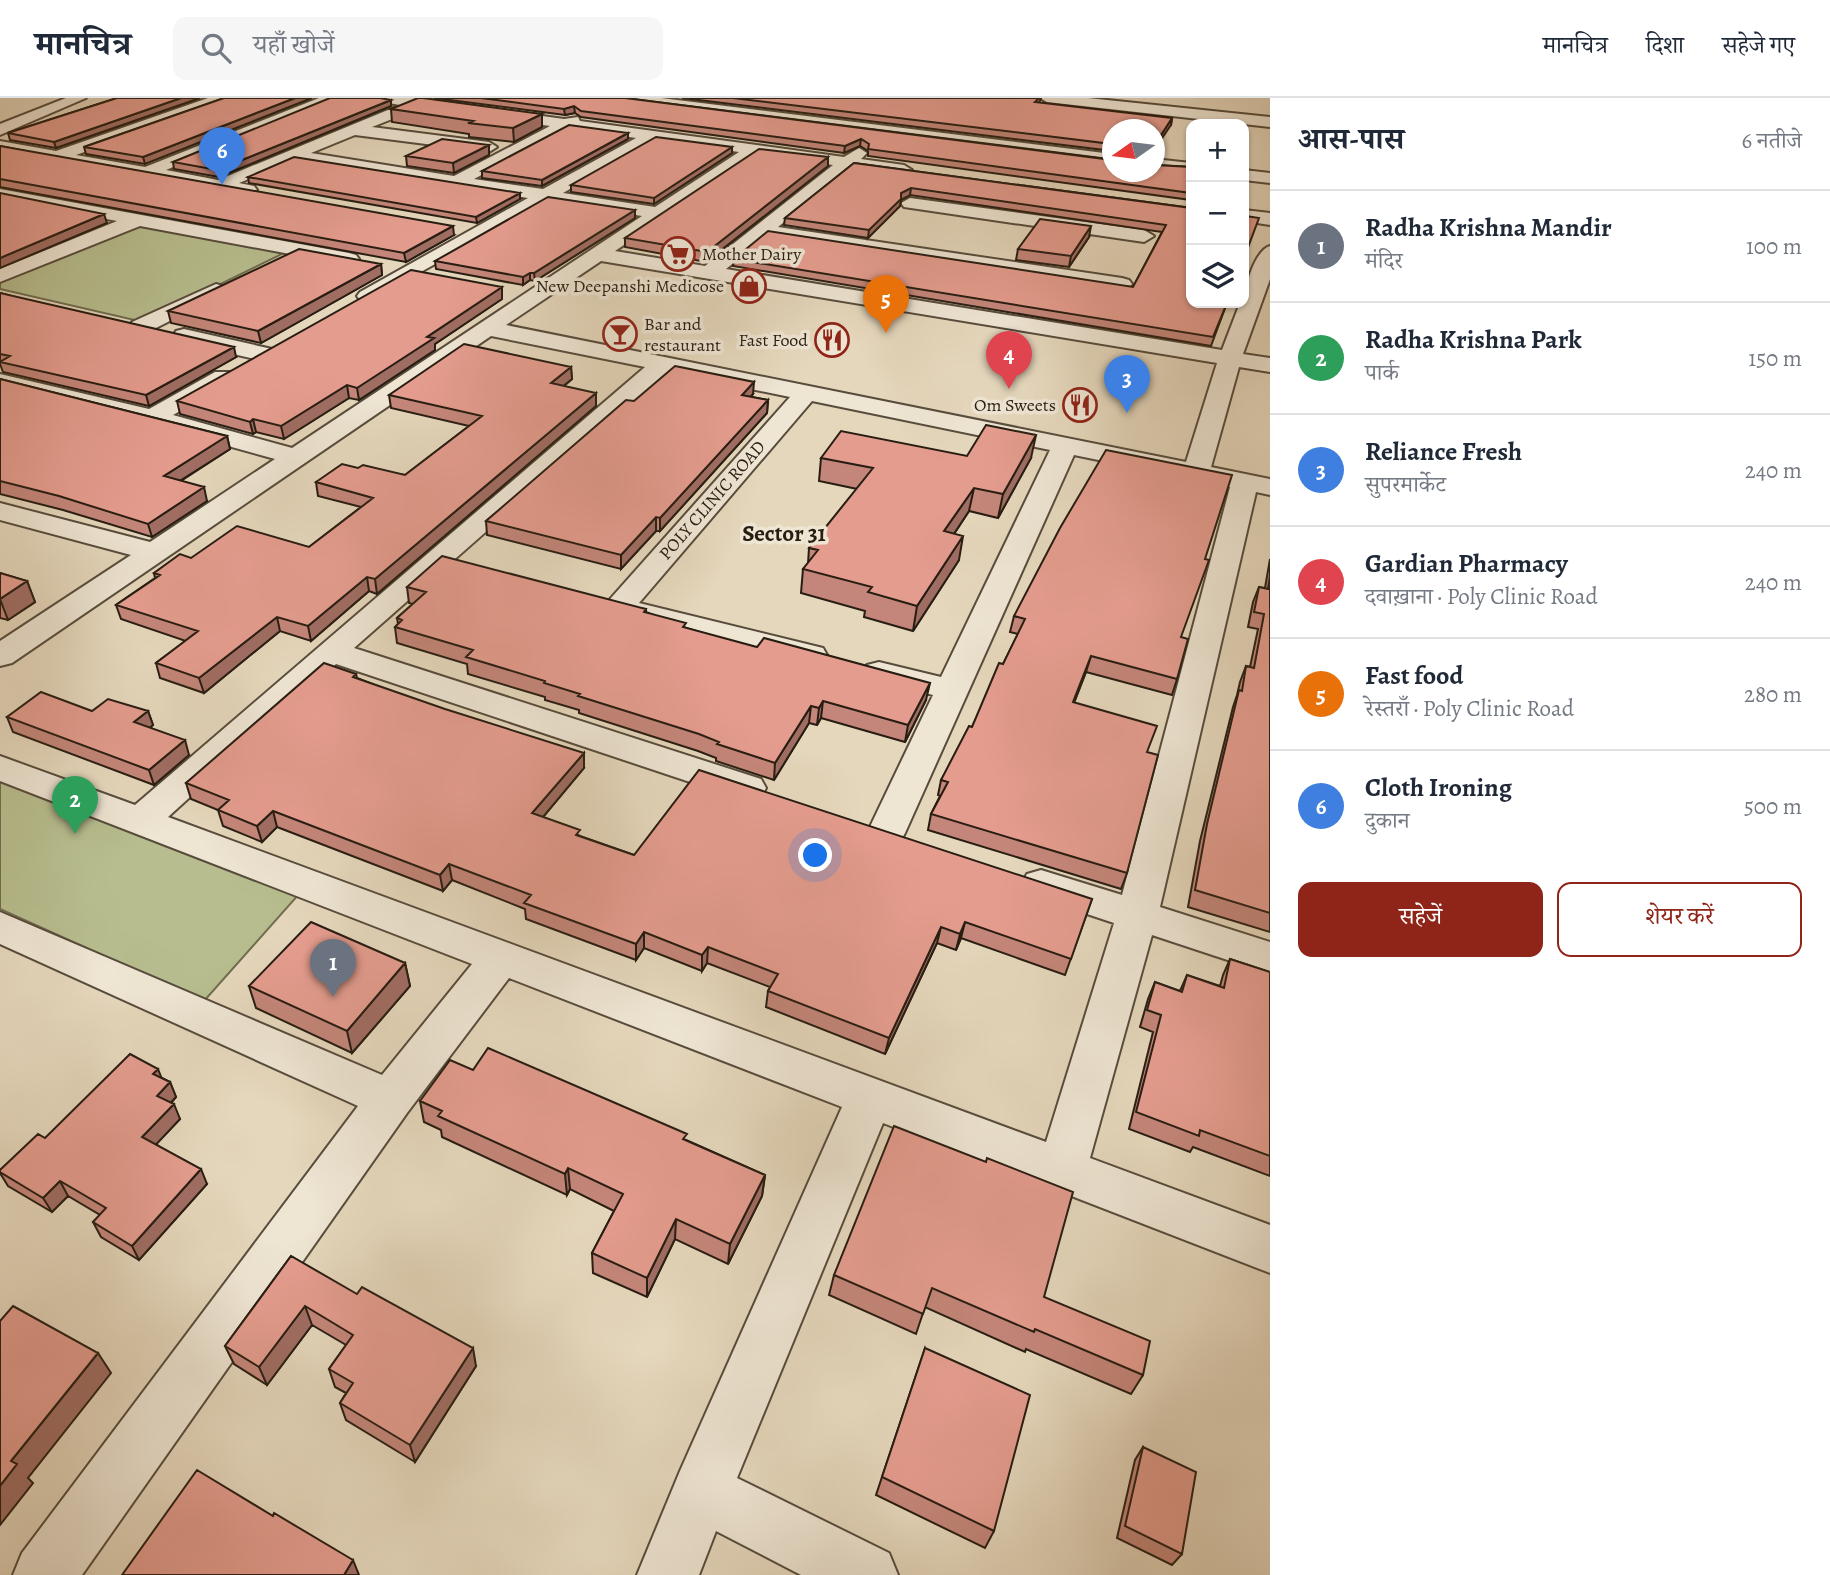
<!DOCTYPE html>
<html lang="hi">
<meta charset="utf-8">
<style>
body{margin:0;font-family:Alegreya,"Noto Serif Devanagari",serif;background:#f6f6f7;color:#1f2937}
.controls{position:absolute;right:21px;top:21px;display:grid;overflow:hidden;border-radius:14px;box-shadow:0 2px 5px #0004}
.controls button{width:63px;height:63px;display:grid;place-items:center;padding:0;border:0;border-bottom:2px solid #e0e1e3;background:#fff;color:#1f2937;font:35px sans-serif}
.compass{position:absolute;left:1102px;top:21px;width:63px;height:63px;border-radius:50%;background:#fff;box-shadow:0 2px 5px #0004;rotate:256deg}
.you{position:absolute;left:816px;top:758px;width:24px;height:24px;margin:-18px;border:5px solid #fff;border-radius:50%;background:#1a73e8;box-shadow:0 0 0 10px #1a73e833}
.badge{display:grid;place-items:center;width:46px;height:46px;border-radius:50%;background:#8f2418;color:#fff;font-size:23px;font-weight:700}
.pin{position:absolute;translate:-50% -58px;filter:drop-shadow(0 2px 4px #0008)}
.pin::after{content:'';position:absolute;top:37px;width:24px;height:21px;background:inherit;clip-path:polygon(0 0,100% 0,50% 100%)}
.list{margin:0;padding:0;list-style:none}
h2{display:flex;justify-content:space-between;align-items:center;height:91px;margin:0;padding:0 28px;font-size:30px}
h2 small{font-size:23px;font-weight:400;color:#747a83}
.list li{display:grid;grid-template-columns:46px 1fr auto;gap:21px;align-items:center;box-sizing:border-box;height:112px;padding:0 28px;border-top:2px solid #e0e1e3}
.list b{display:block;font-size:26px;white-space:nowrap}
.list p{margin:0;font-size:23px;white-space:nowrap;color:#747a83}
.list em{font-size:23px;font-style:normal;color:#747a83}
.actions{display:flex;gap:14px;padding:21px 28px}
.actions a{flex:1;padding:16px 0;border:2px solid #8f2418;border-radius:14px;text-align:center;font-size:24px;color:#8f2418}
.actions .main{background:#8f2418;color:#fff}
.icon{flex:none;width:38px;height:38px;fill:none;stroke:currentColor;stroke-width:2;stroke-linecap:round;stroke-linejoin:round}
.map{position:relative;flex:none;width:1270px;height:1477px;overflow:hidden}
header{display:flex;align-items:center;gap:42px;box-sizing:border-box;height:98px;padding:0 35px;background:#fff;border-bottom:2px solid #e0e1e3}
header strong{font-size:33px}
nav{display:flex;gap:38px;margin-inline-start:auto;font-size:24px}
.search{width:490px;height:63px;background:#f6f6f7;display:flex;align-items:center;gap:18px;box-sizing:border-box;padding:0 24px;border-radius:14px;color:#747a83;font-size:26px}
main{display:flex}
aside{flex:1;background:#fff}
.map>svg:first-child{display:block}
.green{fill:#b7bd8e;stroke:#706d50;stroke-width:2}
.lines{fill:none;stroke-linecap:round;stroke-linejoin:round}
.minor-casing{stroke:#574c3c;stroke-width:4}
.minor{fill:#eee5d3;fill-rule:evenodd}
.wall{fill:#c4867a;stroke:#281d12;stroke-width:2}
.shaded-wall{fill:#a06d63;stroke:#281d12;stroke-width:2}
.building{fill:#e49c8e;stroke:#281d12;stroke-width:2}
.labels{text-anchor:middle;stroke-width:7;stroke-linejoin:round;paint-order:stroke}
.far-poi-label{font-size:18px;fill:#281d12;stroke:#eee5d3;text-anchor:end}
.far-street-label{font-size:18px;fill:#281d12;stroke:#eee5d3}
.far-district-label{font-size:23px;font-weight:bold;fill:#281d12;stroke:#eee5d3}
</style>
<header>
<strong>मानचित्र</strong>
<div class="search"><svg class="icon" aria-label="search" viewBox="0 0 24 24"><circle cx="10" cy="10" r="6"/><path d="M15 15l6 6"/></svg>यहाँ खोजें</div>
<nav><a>मानचित्र</a><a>दिशा</a><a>सहेजे गए</a></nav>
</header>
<main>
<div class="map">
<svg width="1270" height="1477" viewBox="0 0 1270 1477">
<rect width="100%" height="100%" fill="#e5d7bc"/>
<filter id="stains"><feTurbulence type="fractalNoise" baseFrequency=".00286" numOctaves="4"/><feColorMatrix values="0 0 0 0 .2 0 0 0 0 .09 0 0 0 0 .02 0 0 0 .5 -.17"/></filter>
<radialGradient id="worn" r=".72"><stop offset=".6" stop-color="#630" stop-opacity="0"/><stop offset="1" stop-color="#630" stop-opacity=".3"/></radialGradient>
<path class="green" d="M138,125L288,153L143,224L0,191V183Z
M0,678L300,795L204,903L0,811Z"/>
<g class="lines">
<g class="minor-casing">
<path id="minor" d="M66,0H86L0,37V26Z
M208,0H229L227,3L76,57L145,69L319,0H339L166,72L218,82L400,7L377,3L375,0H414L564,21L578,19L580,23L844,59L859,50L867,55L861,61L904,67L912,72L904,77L851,70L778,129L1122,180L1129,182L1132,186L1129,190L1122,192L767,138L726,171L1222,252L1240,205H1244C1244,190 1255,152 1270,148V181L1243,256L1270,260V274L1239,269L1211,369L1270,381V397L1256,394L1160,809L1270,844V876L1152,837L1090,1060L1270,1127V1175L883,1025L737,1380L889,1455L898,1477H801L716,1433L699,1477H637L680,1373L842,1009L509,880L407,1015L82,1477H13L22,1455L358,1008L0,846V814L382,977L472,866L0,683V658L135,707L645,269L491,238L12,565L0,568V543L131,457L0,422V405L150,444L275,361L145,325L0,290V276L149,311L215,274H231L235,279L231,284L173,317L292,350L642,118L548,103L367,204L360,202L357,198L360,194L528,100L294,62L239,85L254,88L257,92L248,97L222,93L215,94L207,90L0,53V43L56,53ZM420,10L550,28L454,78L311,55L355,37L489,54L497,49L489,44L372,29ZM569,30L636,40L543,91L474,81ZM654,42L739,54L655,109L563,95ZM757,57L833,67L705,168L615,153ZM601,163L1217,265L1186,364L506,227ZM667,274L790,299L603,509L608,516L811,567L823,564L827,557L823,550L639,505L812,303L1050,352L941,579L879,564L867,567L862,574L867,581L933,597L867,735L872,744L886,748L900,744L905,735L1074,357L1230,389L1122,797L1041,772L1027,776L1021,786L1027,796L1114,825L1046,1044L168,719L336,566L735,699L748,702L761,699L766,690L761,681L354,550Z
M619,0H661L1112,56V66L626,4Z
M1040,0H1088L1270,19V29L1047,4Z
M1154,61L1191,65V75L1154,71Z
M1244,72L1270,75V85L1244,82Z
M0,91L349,155L356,157L359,161L356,165L349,167L140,128L0,184V171L117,123L0,101Z
M910,100L1144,132L1154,138L1144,144L904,109L901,105Z
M1244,112L1270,115V127L1244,123Z
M216,186L223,188L226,192L223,196L148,234H132L129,229L132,224Z
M184,231L272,251L275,256L272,261L264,263L176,243L173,238L176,233Z"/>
</g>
<use href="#minor" class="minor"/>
</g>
<path class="wall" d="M117,0H200L56,50L10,42L8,35Z
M224,0L145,66L86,56L84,49Z
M434,0H625L1156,67L1191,69V102L868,58V53L860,48L844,55L581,19L575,15L565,17Z
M682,0H1041L1039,5L1172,20L1171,27L1112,32V54V53Z
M391,8L219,79L174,71L173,64Z
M391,11L542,16V29L514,44L469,39V36L392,24Z
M628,41L542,88L482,80V73Z
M0,48L454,137L406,164L0,89Z
M732,55L654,106L571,94V87Z
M489,57L454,75L407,68L406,58Z
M828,59V68L706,164L625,149V140Z
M854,65L1191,110V205H1227L1211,248L733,168L734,161L1133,189L1162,134L910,97L901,102L900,108L868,140L784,127L785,120Z
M248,79L520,101L477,125L249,85Z
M635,120L535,183L530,182L523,187L436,171L435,163Z
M1089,139L1069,169L1016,162L1018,151Z
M381,166L382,177L261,245L171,225L168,213Z
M0,195L236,259L149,308L3,274L0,266Z
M502,201L435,246V252L359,302L349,300L284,341L256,334L253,336L180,316L177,303Z
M571,269L572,281L564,288L596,308L377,496L369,493L311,543L280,533L204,595L160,580L156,565L186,543L121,521L116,507L155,480L154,475L191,460L309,449L361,409L318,398L316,384L358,370L405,377L469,328L391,310L389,297Z
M0,281L227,338L230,351L181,383L207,403L152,439L63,412L0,396Z
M753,296L751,299L768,302L767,315L660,433H656L621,471L487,437L486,423L634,303Z
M967,358L1031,360L998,420L969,413L954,436L959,462L913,533L864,519L865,513L801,495L803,471L808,466L809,450L857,391L819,383L821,360Z
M1270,461V834L1188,809L1200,743L1233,609L1237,597L1240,584L1246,568L1250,569L1258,531L1248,529L1253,504L1259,489L1265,490Z
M0,475L27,483L35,504L8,522L0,520Z
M407,489L646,511V514L686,530L926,602L905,644L821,620L817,627L809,625L774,682L716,663V660L698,653L579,615V612L545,602V599L468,576L467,566L397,545L395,529L398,526L397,520L413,506L409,505Z
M1014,518L1181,539L1177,581L1172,597L1086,574L1074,605L1147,654L1127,775L1121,791L928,732L931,716L940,698L938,697L941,682L972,629L1018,536L1010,534Z
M356,576L357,580L584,670L543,719L580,738L634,757L1092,801L1065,877L961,840L956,852L937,845L885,956L766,909L768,893L770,889L707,865L702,873L644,850L636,862L526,821L525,811L452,782L443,793L277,729L262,744L223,728L218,712L191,701L186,685Z
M92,613H148L153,627L150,629L189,657L154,687L13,634L7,619Z
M1230,861L1270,874V1078L1193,1049L1190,1054L1129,1031L1153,934L1140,929L1148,901L1155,884L1180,893L1187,877L1220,888L1223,877Z
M405,865L410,888L352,955L256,910L249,888Z
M473,972L686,1042L765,1077L762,1098L728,1166L675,1141L647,1199L593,1175L592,1155L614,1113L570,1091L567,1097L442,1039L441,1032L424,1024L420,1003Z
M162,980L170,984L176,999L171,1005L180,1021L156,1046L207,1086L139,1162L101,1139L93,1124L100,1117L68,1098L52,1114L8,1088L0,1075V1072L45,1040Z
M291,1158L476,1268L415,1364L346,1322L340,1305L346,1295L335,1289L329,1271L346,1247L312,1227L267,1287L234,1266L225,1248Z
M834,1177L1044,1199L1143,1277L1131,1296L1026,1251L1025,1254L925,1209L916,1236L829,1197Z
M925,1250L994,1433L985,1450L876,1397Z
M1143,1349L1182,1456L1172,1467L1117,1440L1135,1362Z"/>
<path class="shaded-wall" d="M181,0H200L56,50L54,44Z
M295,0H312L145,66L143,59Z
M391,2V8L219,79L217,72Z
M574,8L575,15L565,17L564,11Z
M542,16V29L514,44L513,30Z
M1172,20L1171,27L1154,52V48Z
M628,35V41L542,88V82Z
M861,41L860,48L844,55L845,48Z
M489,47V57L454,75L453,65Z
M732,49V55L654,106V100Z
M828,59V68L706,164L707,154Z
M911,90L910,97L901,102L900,108L868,140L869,132L901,95Z
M520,95V101L477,125L476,119Z
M635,112V120L535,183L534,175Z
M104,116L107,125L0,170V160Z
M453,128L454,137L406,164L404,155Z
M1091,128L1089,139L1069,169L1071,158Z
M381,166L382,177L261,245L258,233Z
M530,175V182L523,187V179Z
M502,189V201L435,246V252L359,302L357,290L427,239Z
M234,249L236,259L149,308L146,297Z
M571,269L572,281L551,298V285Z
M754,284L753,296L741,309L742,297Z
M347,287L349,300L284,341L281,328Z
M596,295V308L377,496L375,481Z
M768,302L767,315L660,433V420Z
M253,321L256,334L253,336L250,324Z
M1036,337L1031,360L998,420L1003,396Z
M227,338L230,351L167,391L164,378Z
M204,389L207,403L152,439L148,426Z
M974,390L969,413L940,457L944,433Z
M656,419V433L621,471V457Z
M963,438L959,462L913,533L917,508Z
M367,479L369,493L311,543L308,528Z
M27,483L35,504L8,522L0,501Z
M277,519L280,533L204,595L199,580Z
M1091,558L1086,574L1068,620L1073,604Z
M930,585L926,602L905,644L908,627Z
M823,603L821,620L817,627L819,610Z
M811,608L809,625L774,682L775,665Z
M148,613L153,627L139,638L134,624Z
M185,642L189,657L154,687L149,672Z
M584,655V670L533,731L532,715Z
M273,713L277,729L262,744L257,728Z
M449,766L452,782L443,793L440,777Z
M965,824L961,840L956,852L960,836Z
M941,829L937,845L885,956L889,940Z
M644,834V850L636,862V846Z
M708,849L707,865L702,873V857Z
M405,865L410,888L352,955L347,933Z
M158,971L164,986L153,976Z
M170,984L176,999L164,1012L157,998Z
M174,1006L180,1021L149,1054L142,1039Z
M568,1070L570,1091L567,1097L565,1076Z
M201,1071L207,1086L139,1162L132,1148Z
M765,1077L762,1098L728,1166L730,1146Z
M60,1083L68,1098L52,1114L43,1100Z
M676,1121L675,1141L647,1199V1180Z
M305,1208L312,1227L267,1287L259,1269Z
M473,1250L476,1268L415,1364L410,1347Z
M98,1255L111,1275L28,1380L33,1385L0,1427V1388L11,1363Z
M353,1462L359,1477H344Z"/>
<path class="building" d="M117,0H181L54,44L8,35Z
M224,0H295L143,59L84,49Z
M330,0H380L391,2L217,72L173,64Z
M418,0H423L542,16L513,30L468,25L473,23L391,11Z
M481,0H625L1112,62V74H1154V65L1156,67L1191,69V95L868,51L869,46L861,41L845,48L581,13L574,8L564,11Z
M733,0H1039L1035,4L1172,20L1154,48V32H1112V46Z
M569,27L628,35L542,82L482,73Z
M656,39L732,49L654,100L571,87Z
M442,41L489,47L453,65L406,58Z
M0,48L453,128L404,155L0,81Z
M759,51L828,59L707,154L625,140Z
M294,59L520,95L476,119L248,79Z
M854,65L1191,110V205H1227L1213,239L734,161L768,133L1133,189L1166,127L911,90L901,95V101L869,132L785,120Z
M0,95L104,116L0,160Z
M548,99L635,112L534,175H530L523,179L435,163Z
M1244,113L1246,118L1259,120L1244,160Z
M1040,121L1091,128L1071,158L1018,151Z
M299,151L381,166L258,233L168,213Z
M411,172L502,189L427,239L434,240L357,290L347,287L281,328L253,321L250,324L177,303Z
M0,195L234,249L146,297L0,264L10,258L0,256Z
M464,246L571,269L551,285L596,295L375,481L367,479L308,528L277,519L199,580L156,565L198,533L116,507L160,477L154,475L180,456L191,460L237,428L309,449L373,400L316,384L342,366L358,370L363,367L405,377L482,318L389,297Z
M675,268L754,284L742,297L768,302L660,420L656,419L621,457L486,423L626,302L634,303Z
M0,281L227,338L164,378L204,389L148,426L59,398L0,383Z
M986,327L1036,337L1003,396L974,390L944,433L963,438L917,508L868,494L872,489L803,471L818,452L809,450L873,370L821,360L841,333L967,358Z
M1106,352L1232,377L1205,461L1209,462L1181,539L1188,541L1177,581L1091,558L1073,604L1157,628L1147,654L1158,657L1127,775L931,716L948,684L941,682L969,628L972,629L999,565L1003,566L1025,521L1014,518L1060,430Z
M442,458L646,511L644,514L686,525L683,529L757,549L764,540L930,585L908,627L823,603L819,610L811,608L775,665L717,646L719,644L699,636L578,598L580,596L544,585L545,583L466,559L473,552L395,529L402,522L397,520L426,494L407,489Z
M0,475L27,483L0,501Z
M1270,478V815L1195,792L1207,726L1239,592L1242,593L1246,568L1254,570L1264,516L1254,514L1259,489L1268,491Z
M324,565L356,576L353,579L445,611L584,655L532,715L580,732L576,737L634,757L699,672L1092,801L1071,861L965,824L960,836L941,829L889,940L768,893L778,876L708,849L702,857L644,834L636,846L524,805L531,797L449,766L440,777L273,713L257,728L218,712L229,702L186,685Z
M41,594L92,613L108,601L148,613L134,624L185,642L149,672L7,619Z
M311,824L405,865L347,933L249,888Z
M1230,861L1270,874V1058L1200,1032L1199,1038L1136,1014L1161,917L1147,912L1155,884L1182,894L1187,877L1224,890Z
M488,950L687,1036L683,1041L765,1077L730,1146L676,1121L647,1180L592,1155L623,1096L568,1070L565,1076L438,1018L442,1013L420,1003L450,962L473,972Z
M130,956L158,971L153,976L170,984L157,998L174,1006L142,1039L201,1071L132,1148L93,1124L106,1110L60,1083L43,1100L0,1074V1072L38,1036L45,1040Z
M894,1028L986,1064L987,1060L1073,1094L1044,1199L1150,1243L1143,1277L1035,1231L1034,1234L932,1190L923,1216L834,1177Z
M291,1158L357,1196L362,1189L473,1250L410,1347L340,1305L353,1285L329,1271L353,1237L305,1208L259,1269L225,1248Z
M13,1208L98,1255L11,1363L17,1366L0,1388V1223Z
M925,1250L1030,1297L994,1433L882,1379Z
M1143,1349L1196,1374L1182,1456L1125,1428Z
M197,1372L273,1418L274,1415L353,1462L344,1477H122Z"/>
<defs>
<g id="supermarket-ring" transform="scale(1.75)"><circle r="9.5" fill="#eee5d3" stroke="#8f2418" stroke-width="1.5"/><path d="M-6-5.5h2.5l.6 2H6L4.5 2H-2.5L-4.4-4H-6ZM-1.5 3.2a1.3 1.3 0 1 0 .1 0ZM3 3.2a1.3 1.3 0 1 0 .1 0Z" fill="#8f2418"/></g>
<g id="shop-ring" transform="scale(1.75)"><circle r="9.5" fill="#eee5d3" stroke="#8f2418" stroke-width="1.5"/><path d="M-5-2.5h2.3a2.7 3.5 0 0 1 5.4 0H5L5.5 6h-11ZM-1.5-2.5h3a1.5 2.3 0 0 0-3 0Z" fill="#8f2418"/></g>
<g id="bar-ring" transform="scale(1.75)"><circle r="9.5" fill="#eee5d3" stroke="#8f2418" stroke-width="1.5"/><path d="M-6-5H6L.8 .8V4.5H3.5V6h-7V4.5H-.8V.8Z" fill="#8f2418"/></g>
<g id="restaurant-ring" transform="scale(1.75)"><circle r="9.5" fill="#eee5d3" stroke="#8f2418" stroke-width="1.5"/><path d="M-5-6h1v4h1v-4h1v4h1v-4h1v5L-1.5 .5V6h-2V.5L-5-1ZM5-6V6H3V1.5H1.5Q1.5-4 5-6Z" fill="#8f2418"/></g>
</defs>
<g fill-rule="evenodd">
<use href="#supermarket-ring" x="678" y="156"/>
<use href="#shop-ring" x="749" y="188"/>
<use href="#bar-ring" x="620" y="236"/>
<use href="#restaurant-ring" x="832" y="242"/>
<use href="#restaurant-ring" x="1080" y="307"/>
</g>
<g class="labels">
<g class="far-poi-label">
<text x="702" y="162" text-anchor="start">Mother Dairy</text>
<text x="724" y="194">New Deepanshi Medicose</text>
<text x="644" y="232" text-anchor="start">Bar and<tspan x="644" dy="21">restaurant</tspan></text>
<text x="808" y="248">Fast Food</text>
<text x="1056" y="313">Om Sweets</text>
</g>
<g class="far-street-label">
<text transform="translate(712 402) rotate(-49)" y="6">POLY CLINIC ROAD</text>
</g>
<g class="far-district-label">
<text x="784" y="443">Sector 31</text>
</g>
</g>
<rect width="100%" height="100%" filter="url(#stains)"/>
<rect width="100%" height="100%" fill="url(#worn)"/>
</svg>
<div class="controls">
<button>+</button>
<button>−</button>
<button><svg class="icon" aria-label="layers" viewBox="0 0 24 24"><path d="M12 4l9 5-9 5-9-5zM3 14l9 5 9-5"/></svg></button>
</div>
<svg class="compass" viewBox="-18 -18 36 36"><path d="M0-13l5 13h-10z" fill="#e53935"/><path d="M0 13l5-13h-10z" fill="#747a83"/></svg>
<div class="you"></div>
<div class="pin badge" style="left:333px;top:899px;background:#6b7280">1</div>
<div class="pin badge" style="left:75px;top:736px;background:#2e9e5b">2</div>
<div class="pin badge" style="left:1127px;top:315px;background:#3f7fe0">3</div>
<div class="pin badge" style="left:1009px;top:291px;background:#e0444e">4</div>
<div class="pin badge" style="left:886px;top:235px;background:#e8710a">5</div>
<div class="pin badge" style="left:222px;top:87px;background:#3f7fe0">6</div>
</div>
<aside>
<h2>आस-पास<small>6 नतीजे</small></h2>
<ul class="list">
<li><span class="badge" style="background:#6b7280">1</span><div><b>Radha Krishna Mandir</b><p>मंदिर</p></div><em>100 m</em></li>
<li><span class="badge" style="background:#2e9e5b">2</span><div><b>Radha Krishna Park</b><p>पार्क</p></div><em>150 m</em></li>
<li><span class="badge" style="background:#3f7fe0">3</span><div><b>Reliance Fresh</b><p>सुपरमार्केट</p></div><em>240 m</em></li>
<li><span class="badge" style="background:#e0444e">4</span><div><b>Gardian Pharmacy</b><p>दवाख़ाना · Poly Clinic Road</p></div><em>240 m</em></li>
<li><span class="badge" style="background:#e8710a">5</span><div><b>Fast food</b><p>रेस्तराँ · Poly Clinic Road</p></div><em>280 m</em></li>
<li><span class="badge" style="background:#3f7fe0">6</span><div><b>Cloth Ironing</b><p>दुकान</p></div><em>500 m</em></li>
</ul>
<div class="actions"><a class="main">सहेजें</a><a>शेयर करें</a></div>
</aside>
</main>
